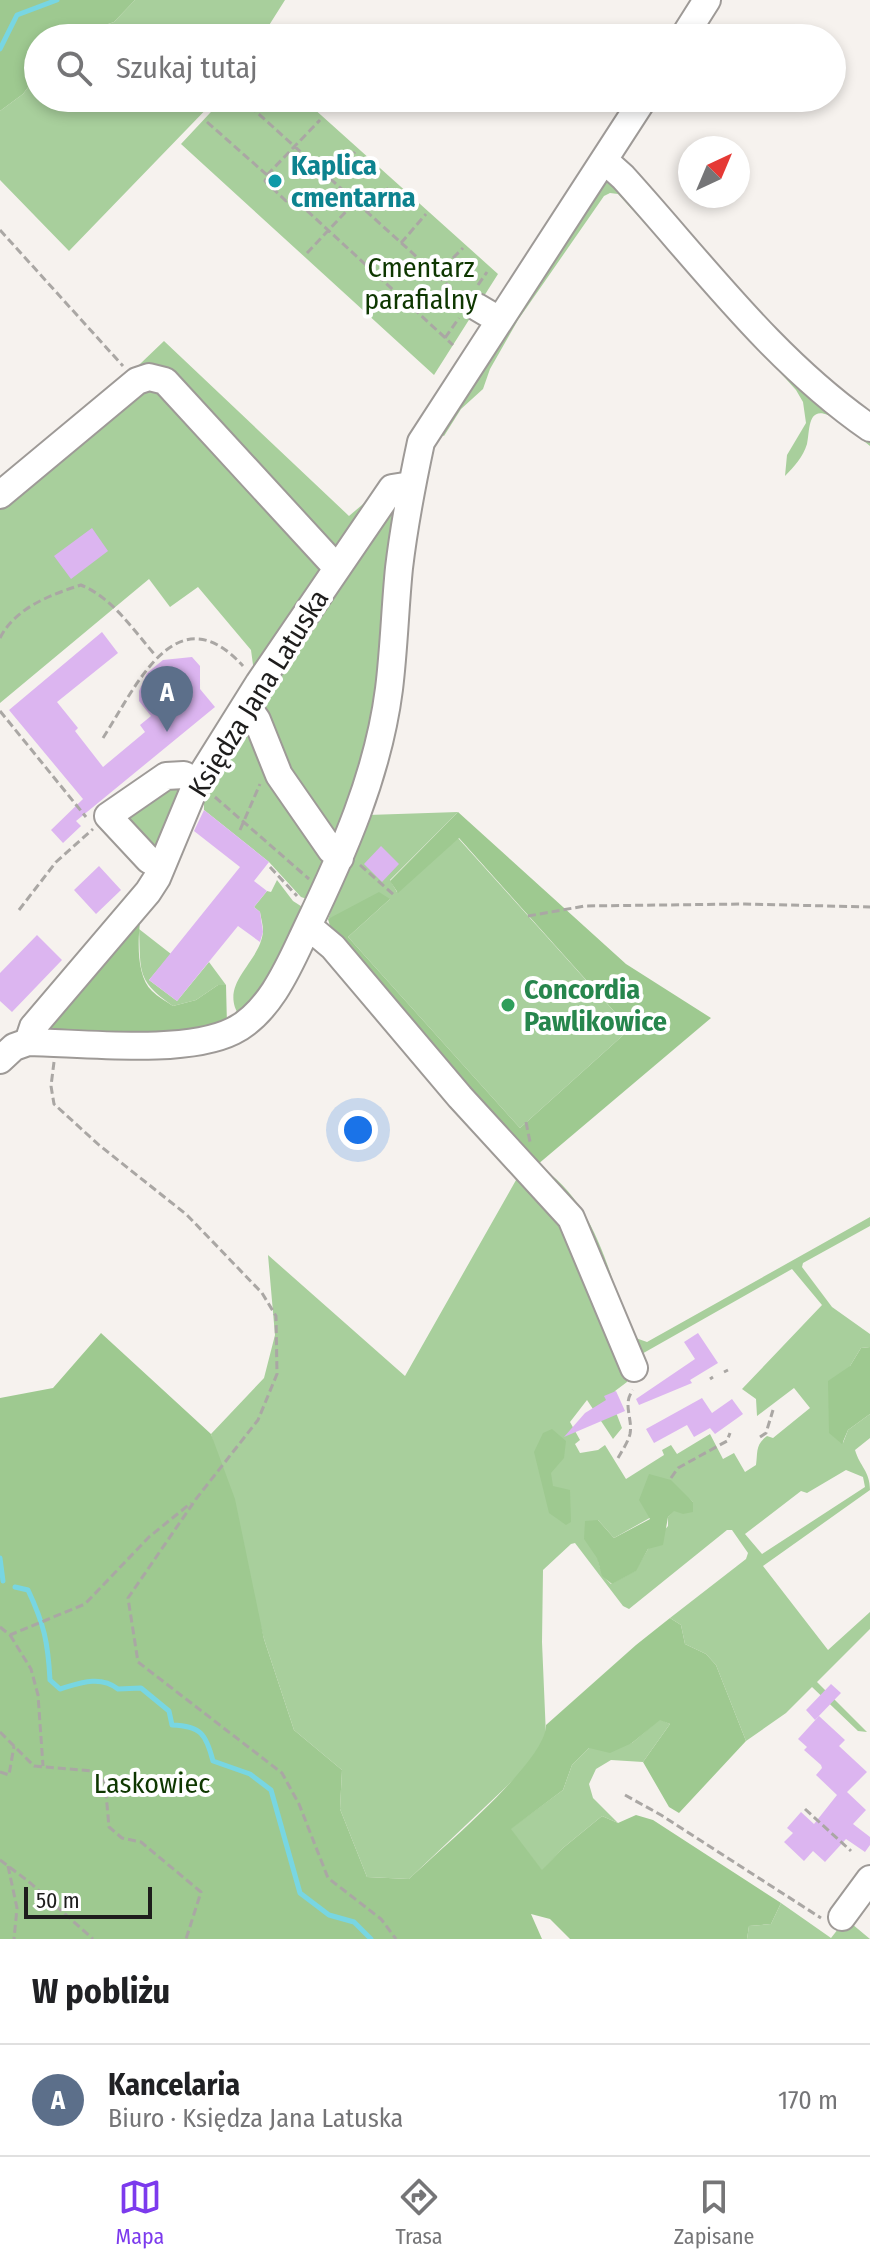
<!DOCTYPE html>
<html lang="pl">
<meta charset="utf-8">
<style>
body{margin:0;font-family:"Fira Sans Condensed",sans-serif;background:#f6f6f6;color:#202124}
.compass{position:absolute;left:678px;top:136px;width:72px;height:72px;border-radius:50%;background:#fff;box-shadow:0 4px 12px #0003;rotate:44deg}
.scale{position:absolute;left:24px;bottom:20px;width:128px;box-sizing:border-box;padding-left:8px;border:4px solid #1e1d1c;border-top:0;font-size:22px;line-height:28px;white-space:nowrap;color:#1e1d1c;-webkit-text-stroke:6px #fff;paint-order:stroke}
.you{position:absolute;left:358px;top:1130px;width:28px;height:28px;margin:-20px;border:6px solid #fff;border-radius:50%;background:#1a73e8;box-shadow:0 0 0 12px #1a73e833}
.badge{display:grid;place-items:center;width:52px;height:52px;border-radius:50%;background:#7c3aed;color:#fff;font-size:26px;font-weight:700}
.pin{position:absolute;translate:-50% -66px;filter:drop-shadow(0 2px 4px #0008)}
.pin::after{content:'';position:absolute;top:42px;width:28px;height:24px;background:inherit;clip-path:polygon(0 0,100% 0,50% 100%)}
.list{margin:0;padding:0;list-style:none}
h2{display:flex;justify-content:space-between;align-items:center;height:104px;margin:0;padding:0 32px;font-size:34px}
h2 small{font-size:26px;font-weight:400;color:#757577}
.list li{display:grid;grid-template-columns:52px 1fr auto;gap:24px;align-items:center;box-sizing:border-box;height:112px;padding:0 32px;border-top:2px solid #e0e0e0}
.list b{display:block;font-size:30px;white-space:nowrap}
.list p{margin:0;font-size:26px;white-space:nowrap;color:#757577}
.list em{font-size:26px;font-style:normal;color:#757577}
.icon{flex:none;width:44px;height:44px;fill:none;stroke:currentColor;stroke-width:2;stroke-linecap:round;stroke-linejoin:round}
.map{position:relative;flex:none;width:870px;height:1939px;overflow:hidden}
.search{position:absolute;background:#fff;box-shadow:0 4px 12px #0003;left:24px;right:24px;top:24px;height:88px;display:flex;align-items:center;gap:20px;box-sizing:border-box;padding:0 28px;border-radius:44px;color:#757577;font-size:30px}
.sheet{height:216px;background:#fff}
nav{display:flex;justify-content:space-around;align-items:center;box-sizing:border-box;height:112px;border-top:2px solid #e0e0e0;background:#fff;font-size:22px;color:#757577}
nav a{display:grid;justify-items:center;gap:4px}
nav .on{color:#7c3aed}
.map>svg:first-child{display:block}
.green{fill:#a8cf9c;fill-rule:evenodd}
.forest{fill:#9ec990}
.lines{fill:none;stroke-linecap:round;stroke-linejoin:round}
.stream{stroke:#78d6e2;stroke-width:5}
.building{fill:#dcb5f0}
.minor-casing{stroke:#9e9a97;stroke-width:30}
.path{stroke:#aaa7a4;stroke-width:3;stroke-dasharray:8 4;stroke-linecap:butt}
.minor{stroke:#fff;stroke-width:26}
.culture-dot{fill:#0f9aa8;stroke:#fff;stroke-width:3}
.leisure-dot{fill:#2e9e5b;stroke:#fff;stroke-width:3}
.labels{text-anchor:middle;stroke-width:8;stroke-linejoin:round;paint-order:stroke}
.culture-label{font-size:28px;font-weight:bold;fill:#0d838f;stroke:#fff;text-anchor:start}
.park-label{font-size:28px;fill:#0e3700;stroke:#fff}
.street-label{font-size:28px;fill:#1e1d1c;stroke:#fff}
.leisure-label{font-size:28px;font-weight:bold;fill:#27864d;stroke:#fff;text-anchor:start}
</style>
<div class="map">
<svg width="870" height="1939" viewBox="0 0 870 1939">
<rect width="100%" height="100%" fill="#f6f2ee"/>
<path class="green" d="M135,0H285L261,38H67L114,22Z
M38,74V98H217L69,251L0,180V111L23,94Z
M224,98H302L498,274L434,375L181,144Z
M603,175L870,433V446C857,436 843,421 828,415C807,406 810,432 807,444C803,457 794,467 785,476L787,455L806,423L803,402L796,390L618,194L610,193L604,196L518,320L490,369L483,389L461,409L444,436L435,432Z
M164,341L349,516L422,454L361,785L332,842L259,709L251,650L198,587L170,607L149,579L0,703V498Z
M246,723L331,857L310,900L301,897L269,862L204,810V795Z
M169,785H181L183,791L159,850L153,849L122,811Z
M458,812L390,880L397,892L458,838L630,1029L520,1128L348,937L390,899L328,919L368,815Z
M277,880L293,901L307,910L282,964L240,1017C217,983 261,963 263,931C263,925 261,918 260,912L254,907L267,891L271,892Z
M139,929L171,954L149,980L177,1001L209,962L226,985H218L196,1000L173,1006C136,980 141,972 139,929Z
M537,1165C595,1199 611,1277 630,1336L647,1342L870,1217V1226L803,1263L802,1267L832,1307L870,1334V1347L861,1348L850,1366L843,1443L848,1430L870,1414V1438L855,1450C860,1467 870,1471 870,1490L763,1566L828,1650L870,1612V1629L817,1682L867,1732L858,1731L812,1687L786,1713L746,1741L716,1665L706,1654L685,1644L681,1625L670,1618L746,1559L748,1553L732,1530H727L629,1609L623,1606L575,1543L571,1544L543,1570L542,1642L546,1736L526,1768L409,1879L367,1877L340,1809L342,1770L294,1730L264,1639L211,1434L264,1378L275,1335L268,1255L405,1376L520,1173ZM792,1269L822,1305L742,1389L756,1399L757,1416L794,1388L810,1408L773,1438L767,1436C755,1445 758,1452 756,1465L745,1472L734,1453L723,1459L710,1434L677,1454L671,1445L662,1450L664,1455L626,1479L605,1445L598,1450L580,1453L575,1444L580,1440L570,1422L587,1400L613,1439L622,1428L612,1402L615,1391L627,1382L640,1355ZM846,1470L863,1477L865,1487L762,1554L745,1534L801,1491L807,1493ZM687,1497L693,1502L674,1510L668,1517V1526L648,1549L635,1571L611,1584C593,1568 597,1543 598,1520L614,1538Z
M660,1719L670,1724L643,1762L611,1760L596,1769L589,1784L593,1798L618,1823L602,1816L563,1848L542,1871L510,1829L563,1790L572,1765L589,1748L632,1743Z
M781,1903L831,1938L846,1919L870,1939H747L749,1926L771,1924Z"/>
<path class="forest" d="M0,0H135L114,22L67,38H38V74L23,94L0,111Z
M458,812L626,964L711,1018L537,1165L333,937L328,919L379,892L390,899L348,937L520,1128L630,1029L459,838L398,893L390,881Z
M141,915C138,935 135,975 152,991C158,997 166,1001 173,1006L196,1000L218,985H226L227,1025L181,1038L44,1032Z
M101,1333L211,1434L235,1499L264,1639L294,1730L342,1770L340,1809L367,1877L409,1879C438,1851 547,1761 546,1725L636,1645L670,1618L681,1625L685,1644L706,1654L716,1665L746,1741L679,1813L669,1807L643,1762L670,1724L660,1720L632,1743L610,1753L589,1748L572,1765L563,1790L511,1829L542,1870L563,1848L602,1816L618,1823L636,1815L653,1820L781,1903L771,1924L749,1926L747,1939H570L550,1919L531,1914L542,1939H0V1398L53,1388Z
M870,1347V1414L848,1430L842,1444L829,1433L828,1381L850,1366L861,1348Z
M552,1429L566,1441L564,1458L551,1473L553,1486L570,1490L571,1522L566,1525L549,1513L534,1452L543,1433Z
M649,1474L671,1480L693,1502V1512L683,1514L674,1511L668,1517L663,1545L648,1549L636,1571L612,1584L602,1576L597,1558L584,1539L585,1521L598,1520L614,1538L650,1519L639,1500Z"/>
<g class="lines">
<path class="stream" d="M0,49L17,15L57,0
M0,1558L3,1581
M15,1587L28,1590C44,1624 48,1642 50,1680L60,1689C80,1683 100,1675 118,1689L141,1688L169,1711L172,1725C201,1726 206,1734 213,1761L250,1774L271,1790L300,1893L329,1915L354,1922L371,1939"/>
</g>
<path class="building" d="M92,528L108,551L71,579L54,556Z
M102,632L118,653L57,702L78,728L75,731L103,767L145,732L140,725L151,716L139,701V691L147,673L163,660L192,657L200,666V689L215,707L76,821L81,826L63,843L51,830L83,799L9,710Z
M204,810L269,862L254,881L267,891L254,907L260,912L263,932L260,942L238,926L177,1001L149,980L240,867L194,831Z
M381,846L399,864L382,882L364,864Z
M99,866L121,890L96,914L74,890Z
M37,935L62,960L12,1012L0,1001V973Z
M698,1333L718,1363L690,1380L692,1383L639,1405L636,1399L695,1359L684,1342Z
M616,1391L625,1411L564,1437L585,1413L606,1400L604,1396Z
M702,1398L712,1413L732,1399L743,1414L715,1434L710,1428L694,1437L687,1425L654,1443L646,1429Z
M831,1684L841,1693L815,1720L806,1710Z
M819,1716L845,1740L839,1746L867,1772L847,1792L866,1810L853,1824L870,1837V1845L865,1852L846,1839L825,1862L813,1851L804,1861L784,1842L793,1833L787,1828L801,1812L814,1824L837,1795L816,1775L822,1768L821,1765L804,1750L807,1747L798,1739Z"/>
<g class="lines">
<g class="minor-casing">
<path id="minor" d="M683,38L707,0
M604,160L623,177C701,263 773,361 870,428
M477,307L499,320
M0,495L137,381L149,377L165,381L337,568
M246,704L257,720L279,775L331,850L340,858
M161,865L149,860L108,816L166,776L184,775L197,782
M308,926L333,947L460,1097L571,1218L634,1368
M28,1042L33,1027L148,892L157,878L197,782L259,683L392,488L411,485
M0,1060L14,1047L28,1042C83,1043 185,1055 233,1031C270,1013 290,964 306,930C343,853 378,775 389,689C394,649 395,608 399,568C404,526 412,484 421,442L644,98
M842,1917L870,1879"/>
</g>
<path class="path" d="M241,98L460,296
M207,122L267,175L265,181L286,201L291,196L453,345
M267,175L320,120
M329,179L355,152
M367,212L391,185
M0,230L123,366
M401,243L426,214
M307,253L355,202
M436,275L463,248
M478,285L487,272
M445,338L459,318
M0,638C15,608 50,595 81,585C113,598 133,630 156,656
M0,711L86,817
M103,738C136,687 176,592 243,666
M215,797L309,879
M240,830L260,784
M360,865L394,895
M270,867L297,896
M19,910L56,862L93,829
M528,916L585,906L745,904L870,907
M54,1062L51,1086L54,1104L99,1145L187,1215L262,1293L276,1316L277,1374L258,1420L196,1499L128,1598L138,1662L282,1773L299,1804L328,1878L381,1919L396,1939
M526,1122L530,1142
M724,1372L728,1370
M710,1379L713,1377
M760,1437L766,1433L773,1410
M618,1458C622,1451 628,1442 630,1434C633,1418 622,1404 633,1390
M671,1478L678,1468L727,1441L730,1433
M0,1627L10,1635L85,1604L149,1537L191,1503
M10,1635L31,1669L38,1695L43,1766
M0,1732L34,1766L93,1771L105,1782L109,1827L122,1838L141,1842L201,1892L186,1939
M0,1772L9,1775L14,1746
M625,1795L661,1815L821,1918
M805,1809L851,1851
M0,1860L28,1881L93,1939
M8,1866L17,1908L14,1939"/>
<use href="#minor" class="minor"/>
</g>
<circle class="culture-dot" cx="275" cy="181" r="8"/>
<circle class="leisure-dot" cx="508" cy="1005" r="8"/>
<g class="labels">
<g class="culture-label">
<text x="291" y="175">Kaplica<tspan x="291" dy="32">cmentarna</tspan></text>
</g>
<g class="park-label">
<text x="421" y="277">Cmentarz<tspan x="421" dy="32">parafialny</tspan></text>
<text x="152" y="1793">Laskowiec</text>
</g>
<g class="street-label">
<text transform="translate(258 693) rotate(-58)" y="10">Księdza Jana Latuska</text>
</g>
<g class="leisure-label">
<text x="524" y="999">Concordia<tspan x="524" dy="32">Pawlikowice</tspan></text>
</g>
</g>
</svg>
<svg class="compass" viewBox="-18 -18 36 36"><path d="M0-13l5 13h-10z" fill="#e53935"/><path d="M0 13l5-13h-10z" fill="#757577"/></svg>
<div class="scale">50 m</div>
<div class="you"></div>
<div class="pin badge" style="left:167px;top:732px;background:#5c6f8a">A</div>
<div class="search"><svg class="icon" aria-label="search" viewBox="0 0 24 24"><circle cx="10" cy="10" r="6"/><path d="M15 15l6 6"/></svg>Szukaj tutaj</div>
</div>
<section class="sheet">
<h2>W pobliżu<small></small></h2>
<ul class="list">
<li><span class="badge" style="background:#5c6f8a">A</span><div><b>Kancelaria</b><p>Biuro · Księdza Jana Latuska</p></div><em>170 m</em></li>
</ul>
</section>
<nav>
<a class="on"><svg class="icon" aria-label="map" viewBox="0 0 24 24"><path d="M3 6l6-2 6 2 6-2v14l-6 2-6-2-6 2zM9 4v14M15 6v14"/></svg>Mapa</a>
<a><svg class="icon" aria-label="directions" viewBox="0 0 24 24"><path d="M12 3l9 9-9 9-9-9zM9 14v-3h6M13 9l2 2-2 2"/></svg>Trasa</a>
<a><svg class="icon" aria-label="saved" viewBox="0 0 24 24"><path d="M7 4h10v16l-5-4-5 4z"/></svg>Zapisane</a>
</nav>
